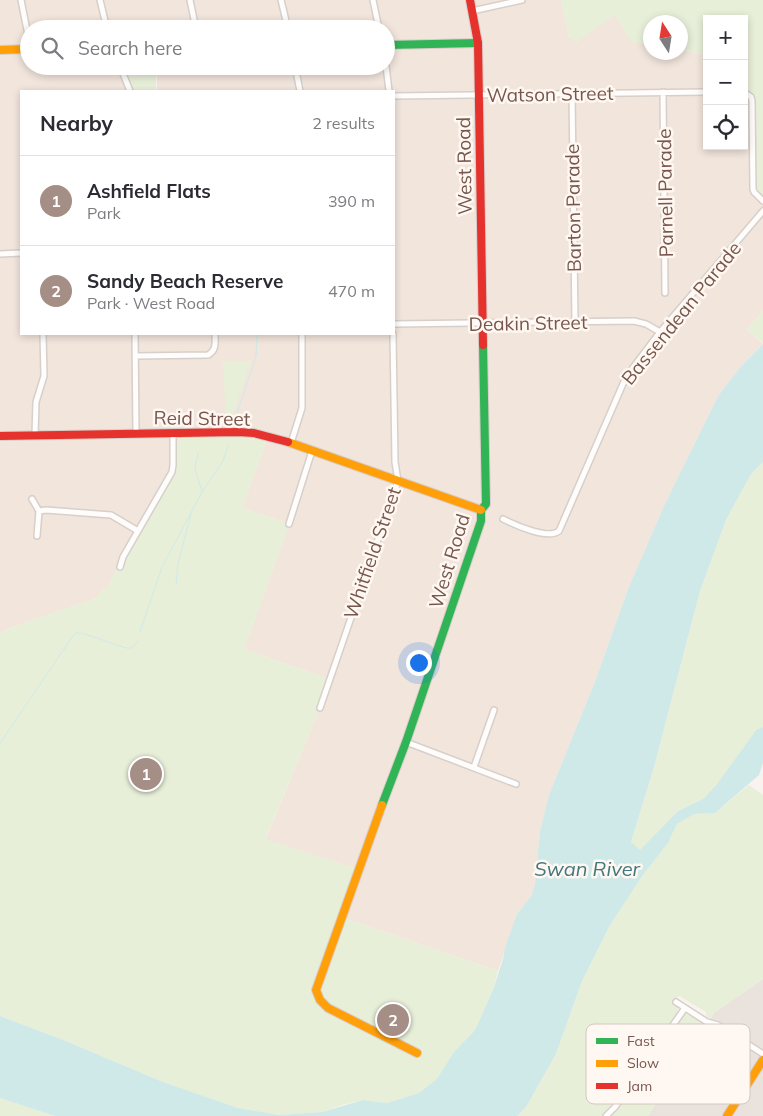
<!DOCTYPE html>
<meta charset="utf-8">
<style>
body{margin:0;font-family:Mulish,sans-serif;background:#f7f7f7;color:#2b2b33}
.controls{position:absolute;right:15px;top:15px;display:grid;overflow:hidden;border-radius:0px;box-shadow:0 2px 8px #0003}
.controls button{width:45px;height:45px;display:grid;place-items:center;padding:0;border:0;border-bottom:1px solid #e1e1e2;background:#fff;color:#2b2b33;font:25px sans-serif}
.compass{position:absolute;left:643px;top:15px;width:45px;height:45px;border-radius:50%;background:#fff;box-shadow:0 2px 8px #0003;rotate:348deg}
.you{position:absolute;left:418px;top:662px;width:18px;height:18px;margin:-12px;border:4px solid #fff;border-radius:50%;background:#1a73e8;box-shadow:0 0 0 8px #1a73e833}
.badge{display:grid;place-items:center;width:32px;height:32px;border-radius:50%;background:#a48e85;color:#fff;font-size:16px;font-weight:700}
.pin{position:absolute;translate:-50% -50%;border:2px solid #fff;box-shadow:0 1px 5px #0006}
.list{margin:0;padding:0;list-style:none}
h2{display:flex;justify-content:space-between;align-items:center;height:65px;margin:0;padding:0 20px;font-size:21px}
h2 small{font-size:16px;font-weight:400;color:#7c7c81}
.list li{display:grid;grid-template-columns:32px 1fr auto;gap:15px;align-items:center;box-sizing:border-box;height:90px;padding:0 20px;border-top:1px solid #e1e1e2}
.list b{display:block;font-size:19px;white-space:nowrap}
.list p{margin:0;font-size:16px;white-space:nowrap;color:#7c7c81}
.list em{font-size:16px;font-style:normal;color:#7c7c81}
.icon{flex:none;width:28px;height:28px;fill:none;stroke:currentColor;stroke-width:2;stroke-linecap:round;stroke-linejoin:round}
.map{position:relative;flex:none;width:763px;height:1116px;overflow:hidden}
.search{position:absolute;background:#fff;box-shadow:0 2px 8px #0003;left:20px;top:20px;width:375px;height:55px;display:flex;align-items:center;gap:12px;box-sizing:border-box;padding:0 18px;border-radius:28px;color:#7c7c81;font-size:19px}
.panel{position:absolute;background:#fff;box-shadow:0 2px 8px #0003;left:20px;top:90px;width:375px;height:245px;border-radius:0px}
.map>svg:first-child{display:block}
.residential{fill:#f1e5dc;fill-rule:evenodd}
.industrial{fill:#eae2dd}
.green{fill:#e8efd9}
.water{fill:#cfe9e8}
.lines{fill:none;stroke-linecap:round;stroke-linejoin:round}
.stream{stroke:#cfe9e8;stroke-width:1}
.street-casing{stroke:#d7cfca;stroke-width:8}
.fast-casing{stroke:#d8ceca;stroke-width:10}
.slow-casing{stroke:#d8ceca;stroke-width:10}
.jam-casing{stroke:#d8ceca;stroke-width:10}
.street{stroke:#fefdfc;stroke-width:5}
.fast{stroke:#30b455;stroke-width:8}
.slow{stroke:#ff9f0a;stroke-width:8}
.jam{stroke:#e5322d;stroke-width:8}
.labels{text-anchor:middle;stroke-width:5;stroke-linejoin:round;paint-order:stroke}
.street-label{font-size:19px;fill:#77574d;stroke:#fff7f1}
.water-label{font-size:20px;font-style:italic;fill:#40787c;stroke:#fff7f1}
.key{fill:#fff7f1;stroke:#d6c7c0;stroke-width:1}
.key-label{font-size:14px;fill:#77574d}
</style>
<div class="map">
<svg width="763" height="1116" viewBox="0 0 763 1116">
<rect width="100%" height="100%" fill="#f8f3ee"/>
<path class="residential" d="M0,0H561L569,38L615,15L631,41L650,45V52H680L681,50L707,55V146H744V92L751,97L763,201V310L747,330L763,344L742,365L718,396L664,506L628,589L596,679L549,795L540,831L535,884L531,896L517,914L498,971L341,917L358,869L265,840L320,708L329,679L244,649L289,524L242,508L268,437L173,465L110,584L95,599L13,627L0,633ZM29,29H386V66H157V91H394V334H21V91H127L116,66H29Z"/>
<path class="industrial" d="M763,979V1116H648L714,1013Z"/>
<path class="green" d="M561,0H763V201L754,192L752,101L744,92V19H707V55L681,50L680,22H650V45L631,42L615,15L577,42L569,38Z
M116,66H156V91H127Z
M763,310V343L747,330Z
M223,361H251L231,421L226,420Z
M171,433L268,437L242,508L289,524L244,649L329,679L320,708L265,839L358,869L341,917L498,971L493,990L475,1030L454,1052L438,1079L419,1093L387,1103L363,1100L342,1105L322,1112L280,1115L238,1108L163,1082L61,1039L0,1016V633L13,627L95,599L110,584L121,556L171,473Z
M763,462V727L756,730L717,784L703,799L678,811L640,851L631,842L654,767L700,591L726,520L751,474Z
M749,785L763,795V979L714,1013L710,1019L706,1016V1012L679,996L673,1002L678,1006V1016L620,1095L601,1116H517L526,1107L556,1054L582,981L610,925L643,875L668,843L677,824L694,814L715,813Z
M685,1014L694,1016L707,1024L648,1116H611L629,1095Z
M0,1098L55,1116H0Z"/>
<path class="water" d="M763,344V462L751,474L726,520L700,591L654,767L631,842L640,850L678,811L703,799L717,784L756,730L763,727V763L759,775L715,813L694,814L677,824L668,843L643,875L610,925L582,981L556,1054L526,1107L517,1116H55L0,1098V1016L61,1039L163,1082L238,1108L280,1115L322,1112L363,1100L387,1103L419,1093L437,1079L454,1052L475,1030L493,990L503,959L505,948L517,914L531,896L535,884L540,831L549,795L596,679L628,589L664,506L718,396L742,365Z"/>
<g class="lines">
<path class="stream" d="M236,416L256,357L257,334
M198,453L195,469L202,491
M176,585L178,563L191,514
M140,632L162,567L202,492L223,461L228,445
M0,743L73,636L76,633H82L126,648H132L138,641"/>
<g class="street-casing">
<path id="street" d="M21,0L29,40
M100,0L107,29
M190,0L196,29
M281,0L288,29
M373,0L379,29
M472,11L522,0
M120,66L130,91
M295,66L300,91
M386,66L389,91
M663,92L665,293
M744,92L751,97L752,101L753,189L754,192L763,201
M572,93L575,322
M394,96L707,92
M0,254L21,253
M394,324L634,321L646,324L660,332
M135,334L136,433
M135,356L208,355C217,350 215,342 215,334
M35,435L36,402L44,376L43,334
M291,443L302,408V334
M32,499L39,511L46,510L111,515L138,531
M503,519C515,525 548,540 559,531L626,377L660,332L763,211
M289,524L312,451
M37,536L39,511
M120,567L123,557L172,472L173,465V433
M320,708L398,481L395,462L393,334
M406,742L516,784
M474,767L494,710
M676,1002L707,1022L718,1025L763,1054
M606,1116L615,1107L685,1008"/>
</g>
<g class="fast-casing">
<path id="fast" d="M386,45L478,43
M382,805L406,742L481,521V510L486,504L483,345"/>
</g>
<g class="slow-casing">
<path id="slow" d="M0,50L29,49
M288,442L481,510
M382,805L316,990L320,1000L328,1008L417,1053
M727,1116L763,1060"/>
</g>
<g class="jam-casing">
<path id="jam" d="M470,0L478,43L483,345
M0,436L238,432L254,433L288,442"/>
</g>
<use href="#street" class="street"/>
<use href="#fast" class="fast"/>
<use href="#slow" class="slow"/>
<use href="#jam" class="jam"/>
</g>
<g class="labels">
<g class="street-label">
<text transform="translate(550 94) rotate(-1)" y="7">Watson Street</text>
<text transform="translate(464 166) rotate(-91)" y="7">West Road</text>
<text transform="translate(665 193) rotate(-91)" y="7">Parnell Parade</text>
<text transform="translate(573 208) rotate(-91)" y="7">Barton Parade</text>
<text transform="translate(681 313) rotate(-51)" y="7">Bassendean Parade</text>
<text transform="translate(528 323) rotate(-1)" y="7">Deakin Street</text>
<text transform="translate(202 418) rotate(1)" y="7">Reid Street</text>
<text transform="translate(372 553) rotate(-71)" y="7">Whitfield Street</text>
<text transform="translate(449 561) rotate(-73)" y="7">West Road</text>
</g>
<g class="water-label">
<text x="587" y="876">Swan River</text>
</g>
</g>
<rect x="586" y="1024" width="164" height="80" rx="8" class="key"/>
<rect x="596" y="1038" width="22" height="6" fill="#30b455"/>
<rect x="596" y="1060" width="22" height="7" fill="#ff9f0a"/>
<rect x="596" y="1083" width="22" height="6" fill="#e5322d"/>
<g class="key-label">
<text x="627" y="1046">Fast</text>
<text x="627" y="1068">Slow</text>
<text x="627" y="1091">Jam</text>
</g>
</svg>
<div class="controls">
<button>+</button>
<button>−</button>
<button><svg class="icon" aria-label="locate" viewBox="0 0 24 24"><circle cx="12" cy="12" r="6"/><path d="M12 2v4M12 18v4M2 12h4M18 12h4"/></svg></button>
</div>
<svg class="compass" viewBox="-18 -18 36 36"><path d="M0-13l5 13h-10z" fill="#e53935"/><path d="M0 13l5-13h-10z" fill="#7c7c81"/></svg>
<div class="you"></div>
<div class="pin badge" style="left:146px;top:774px">1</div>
<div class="pin badge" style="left:393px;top:1020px">2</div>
<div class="search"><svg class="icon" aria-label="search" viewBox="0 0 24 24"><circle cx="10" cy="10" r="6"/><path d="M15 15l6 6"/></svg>Search here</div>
<section class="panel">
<h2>Nearby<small>2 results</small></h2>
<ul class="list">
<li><span class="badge">1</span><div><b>Ashfield Flats</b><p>Park</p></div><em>390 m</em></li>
<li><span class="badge">2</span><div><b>Sandy Beach Reserve</b><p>Park · West Road</p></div><em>470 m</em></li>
</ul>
</section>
</div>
